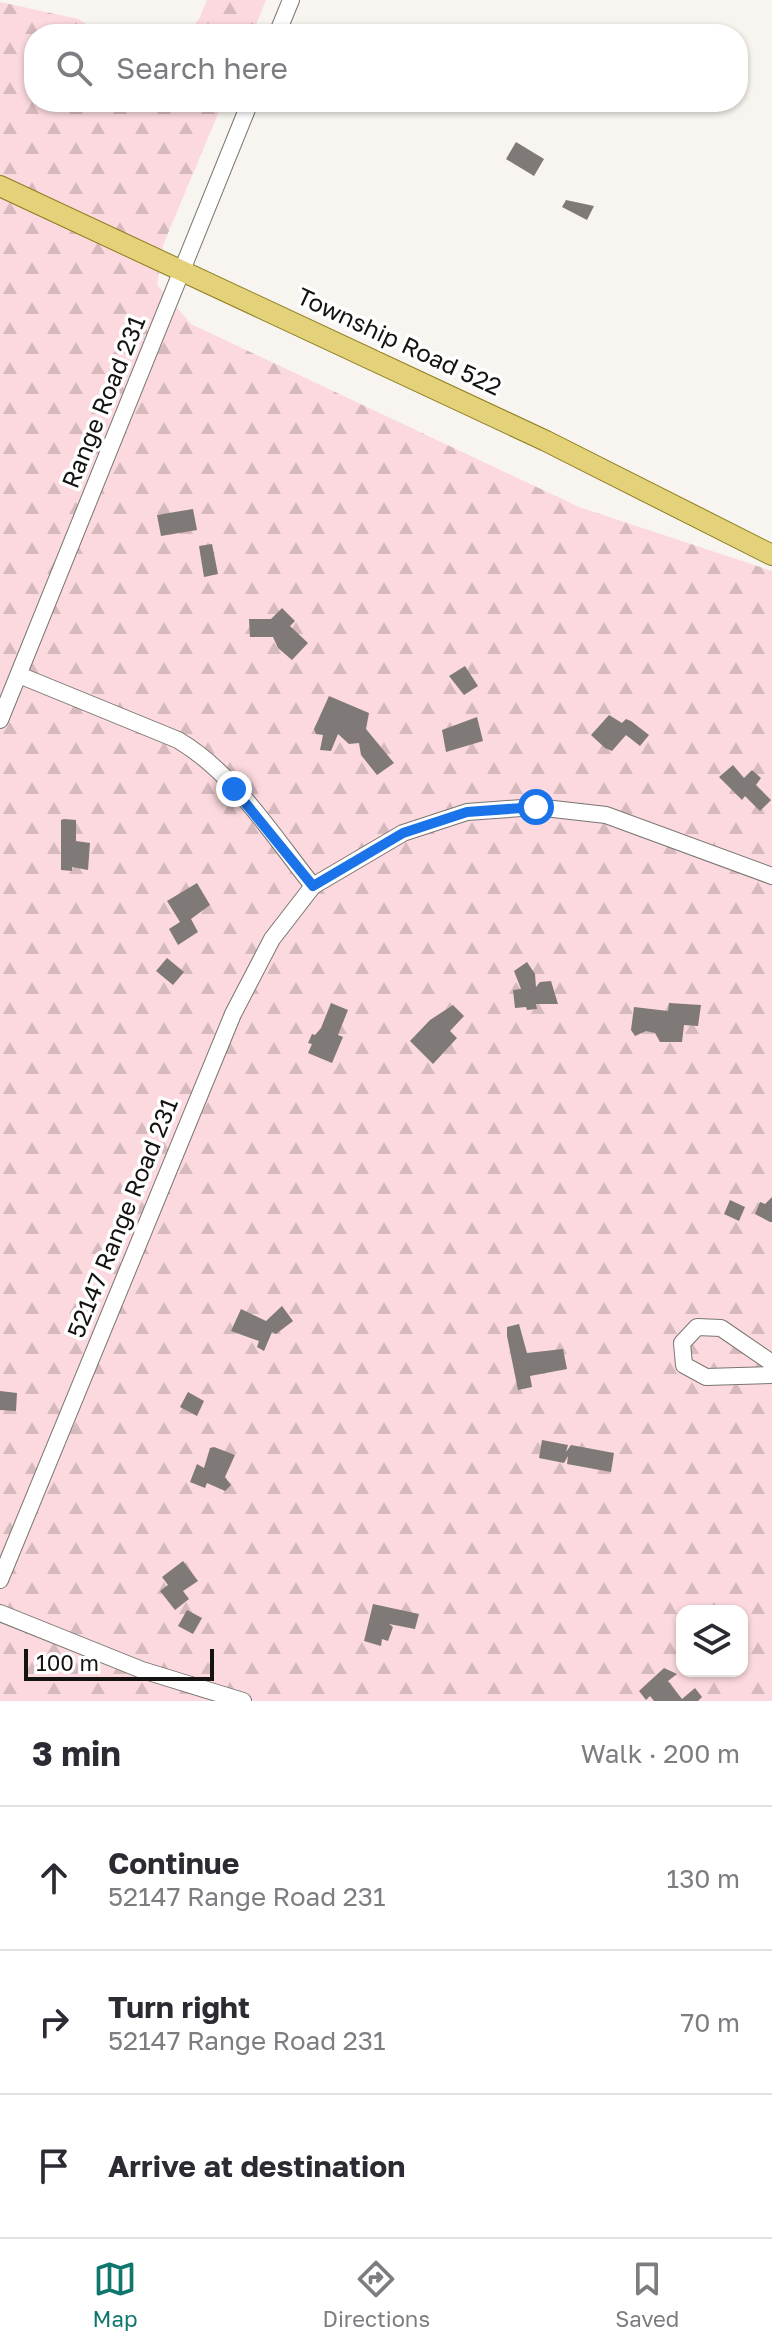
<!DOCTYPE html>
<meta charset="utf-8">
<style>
body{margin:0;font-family:"Golos Text",sans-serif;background:#f2f2f3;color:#2b2b33}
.controls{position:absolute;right:24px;bottom:24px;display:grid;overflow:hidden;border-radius:16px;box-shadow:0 2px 6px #0004}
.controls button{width:72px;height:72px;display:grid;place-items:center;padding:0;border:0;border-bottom:2px solid #e1e1e2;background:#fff;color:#2b2b33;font:40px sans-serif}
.scale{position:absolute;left:24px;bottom:20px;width:190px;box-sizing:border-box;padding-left:8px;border:4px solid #141311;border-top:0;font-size:22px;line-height:28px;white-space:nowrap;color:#141311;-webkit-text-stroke:6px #fff;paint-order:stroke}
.stop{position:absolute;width:24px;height:24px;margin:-18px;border:6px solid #1a73e8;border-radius:50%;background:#fff}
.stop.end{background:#1a73e8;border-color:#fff;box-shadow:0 2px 8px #0008}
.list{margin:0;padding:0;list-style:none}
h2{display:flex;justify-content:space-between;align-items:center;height:104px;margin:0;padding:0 32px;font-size:34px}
h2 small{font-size:26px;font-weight:400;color:#7c7c81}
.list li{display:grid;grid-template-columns:52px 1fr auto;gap:24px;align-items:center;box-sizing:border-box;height:144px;padding:0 32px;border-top:2px solid #e1e1e2}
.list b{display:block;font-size:30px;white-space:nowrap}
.list p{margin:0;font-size:26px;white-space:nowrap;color:#7c7c81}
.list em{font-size:26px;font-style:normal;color:#7c7c81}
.icon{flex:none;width:44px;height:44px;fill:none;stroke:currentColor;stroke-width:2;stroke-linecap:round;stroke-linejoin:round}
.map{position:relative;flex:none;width:772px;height:1701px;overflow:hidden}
.search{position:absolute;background:#fff;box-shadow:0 2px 6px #0004;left:24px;right:24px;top:24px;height:88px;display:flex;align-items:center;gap:20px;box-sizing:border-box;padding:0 28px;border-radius:32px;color:#7c7c81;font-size:30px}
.sheet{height:536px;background:#fff}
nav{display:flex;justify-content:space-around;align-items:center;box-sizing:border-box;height:112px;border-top:2px solid #e1e1e2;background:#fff;font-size:22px;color:#7c7c81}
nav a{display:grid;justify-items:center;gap:4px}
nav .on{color:#0f766e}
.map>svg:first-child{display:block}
.forest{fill:url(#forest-firs);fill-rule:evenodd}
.building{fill:#7f7977}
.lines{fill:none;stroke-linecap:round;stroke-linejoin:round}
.minor-casing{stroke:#797570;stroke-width:18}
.major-casing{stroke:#8e7c1c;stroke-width:22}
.minor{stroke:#fff;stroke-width:16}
.major{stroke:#e3d27a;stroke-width:20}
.route{stroke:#1a73e8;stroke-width:10}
.labels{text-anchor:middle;stroke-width:7;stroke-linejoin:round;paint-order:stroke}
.street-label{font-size:24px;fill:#141311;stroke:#fff}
</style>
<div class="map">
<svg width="772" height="1701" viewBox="0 0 772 1701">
<defs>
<pattern id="forest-firs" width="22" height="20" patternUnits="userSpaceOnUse" patternTransform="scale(2)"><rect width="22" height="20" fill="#fbd9de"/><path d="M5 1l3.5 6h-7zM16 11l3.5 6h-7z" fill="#d6b9bd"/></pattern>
</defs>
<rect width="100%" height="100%" fill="#f8f4ef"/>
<path class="forest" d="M207,0H266L252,34H187L199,19Z
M0,2L78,19L103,34H34V102H223L163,245L157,285L191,324L579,507L772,571V1701H0ZM682,1611H742V1671H682Z"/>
<path class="building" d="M516,142L544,159L534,176L506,159Z
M566,200L594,206L587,220L562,207Z
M193,509L197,530L161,536L157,515Z
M212,544L218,574L204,577L199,546Z
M282,608L295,621L290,626L308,643L292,660L278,648L273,637H250L249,619H271Z
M465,666L478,686L464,695L449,676Z
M329,696L369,713L366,729L394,763L377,775L361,755L359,743L349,744L338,734L331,751L320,750L323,735L316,734L314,729Z
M609,715L622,723L626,719L631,721L649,735L640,746L626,735L612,751L605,748L591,735Z
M477,717L483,741L446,752L442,730Z
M733,765L744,778L752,770L761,778L756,785L771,800L760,811L745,796L742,800L719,777Z
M64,819L76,820V841L90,843L88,870L72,867V871L61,870V820Z
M197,883L210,905L191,919L198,932L178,945L169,929L180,922L167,901Z
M167,958L184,972L173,985L156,971Z
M527,962L535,974L536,987L540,982L551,981L558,1004H536L537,1009L527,1010L526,1007L515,1008L513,990L521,989L514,971Z
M331,1003L348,1010L338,1035L343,1037L332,1063L308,1053L312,1044L308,1043L312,1034L315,1035L321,1028Z
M669,1003L701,1005L698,1026L684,1025L682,1042H660L655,1033L646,1031L635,1036L631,1030L634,1007L668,1011Z
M453,1005L464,1016L450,1031L457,1038L433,1064L410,1041L430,1020Z
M772,1197V1222H770L755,1214L760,1202L765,1204Z
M730,1200L745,1207L739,1221L724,1214Z
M282,1306L293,1321L276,1334L272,1332L264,1351L257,1347L259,1341L231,1331L241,1309L266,1321Z
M519,1324L527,1353L563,1349L567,1369L530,1376L532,1387L518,1390L507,1336V1327Z
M0,1391L17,1393L16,1411L0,1410Z
M188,1392L204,1401L197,1416L180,1407Z
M542,1440L568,1445L566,1452L571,1445L614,1453L611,1472L567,1464L568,1456L564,1463L539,1458Z
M214,1447L235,1455L225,1477L231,1485L225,1491L207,1483L205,1488L190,1482L197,1464L204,1468L210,1448Z
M183,1561L198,1581L183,1591L189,1599L175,1610L160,1591L168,1585L162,1577Z
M373,1604L419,1614L415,1629L389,1624L393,1627L388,1641L382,1639L381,1646L364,1641Z
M187,1610L202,1618L193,1634L178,1626Z
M664,1668L677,1674L668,1681L682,1699L695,1688L702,1697L698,1701H654L650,1696L646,1700L639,1691Z"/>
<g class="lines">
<g class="minor-casing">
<path id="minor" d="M277,34L291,0
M19,675L178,740C234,773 273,836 313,886
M0,720L250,102
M772,1363L721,1328L697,1327L682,1343L684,1365L706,1377L772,1375
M0,1580L233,1014L272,939L313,886L403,833L467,812L536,807L606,815L772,876
M0,1613L142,1670L243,1701"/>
</g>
<g class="major-casing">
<path id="major" d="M0,186L546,441L772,555"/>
</g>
<use href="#minor" class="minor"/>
<use href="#major" class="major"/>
</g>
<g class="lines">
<path class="route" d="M234,789L313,886L403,833L467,812L536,807"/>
</g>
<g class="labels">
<g class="street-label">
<text transform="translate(399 342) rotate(25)" y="8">Township Road 522</text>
<text transform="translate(104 402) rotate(-68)" y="8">Range Road 231</text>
<text transform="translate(123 1218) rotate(-68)" y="8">52147 Range Road 231</text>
</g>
</g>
</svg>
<div class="controls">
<button><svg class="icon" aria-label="layers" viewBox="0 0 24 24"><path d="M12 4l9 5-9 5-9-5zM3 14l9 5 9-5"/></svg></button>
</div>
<div class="scale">100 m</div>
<div class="stop" style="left:536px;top:807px"></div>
<div class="stop end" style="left:234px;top:789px"></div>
<div class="search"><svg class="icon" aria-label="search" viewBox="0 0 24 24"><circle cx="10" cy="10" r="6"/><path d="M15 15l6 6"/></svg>Search here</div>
</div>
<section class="sheet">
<h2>3 min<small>Walk · 200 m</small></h2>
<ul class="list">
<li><svg class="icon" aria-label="ahead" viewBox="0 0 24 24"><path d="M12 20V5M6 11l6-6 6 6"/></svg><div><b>Continue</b><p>52147 Range Road 231</p></div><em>130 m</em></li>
<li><svg class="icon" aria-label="right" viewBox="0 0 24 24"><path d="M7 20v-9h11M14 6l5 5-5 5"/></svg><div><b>Turn right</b><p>52147 Range Road 231</p></div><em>70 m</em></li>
<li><svg class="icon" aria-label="arrive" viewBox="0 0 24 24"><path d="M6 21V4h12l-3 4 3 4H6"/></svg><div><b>Arrive at destination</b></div></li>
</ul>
</section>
<nav>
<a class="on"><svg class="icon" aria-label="map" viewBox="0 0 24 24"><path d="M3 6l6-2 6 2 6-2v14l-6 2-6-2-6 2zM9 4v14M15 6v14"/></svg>Map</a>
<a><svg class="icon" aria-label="directions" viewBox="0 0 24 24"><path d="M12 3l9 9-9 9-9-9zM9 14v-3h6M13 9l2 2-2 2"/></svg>Directions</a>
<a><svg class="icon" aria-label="saved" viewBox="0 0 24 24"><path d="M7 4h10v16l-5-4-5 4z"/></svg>Saved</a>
</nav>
